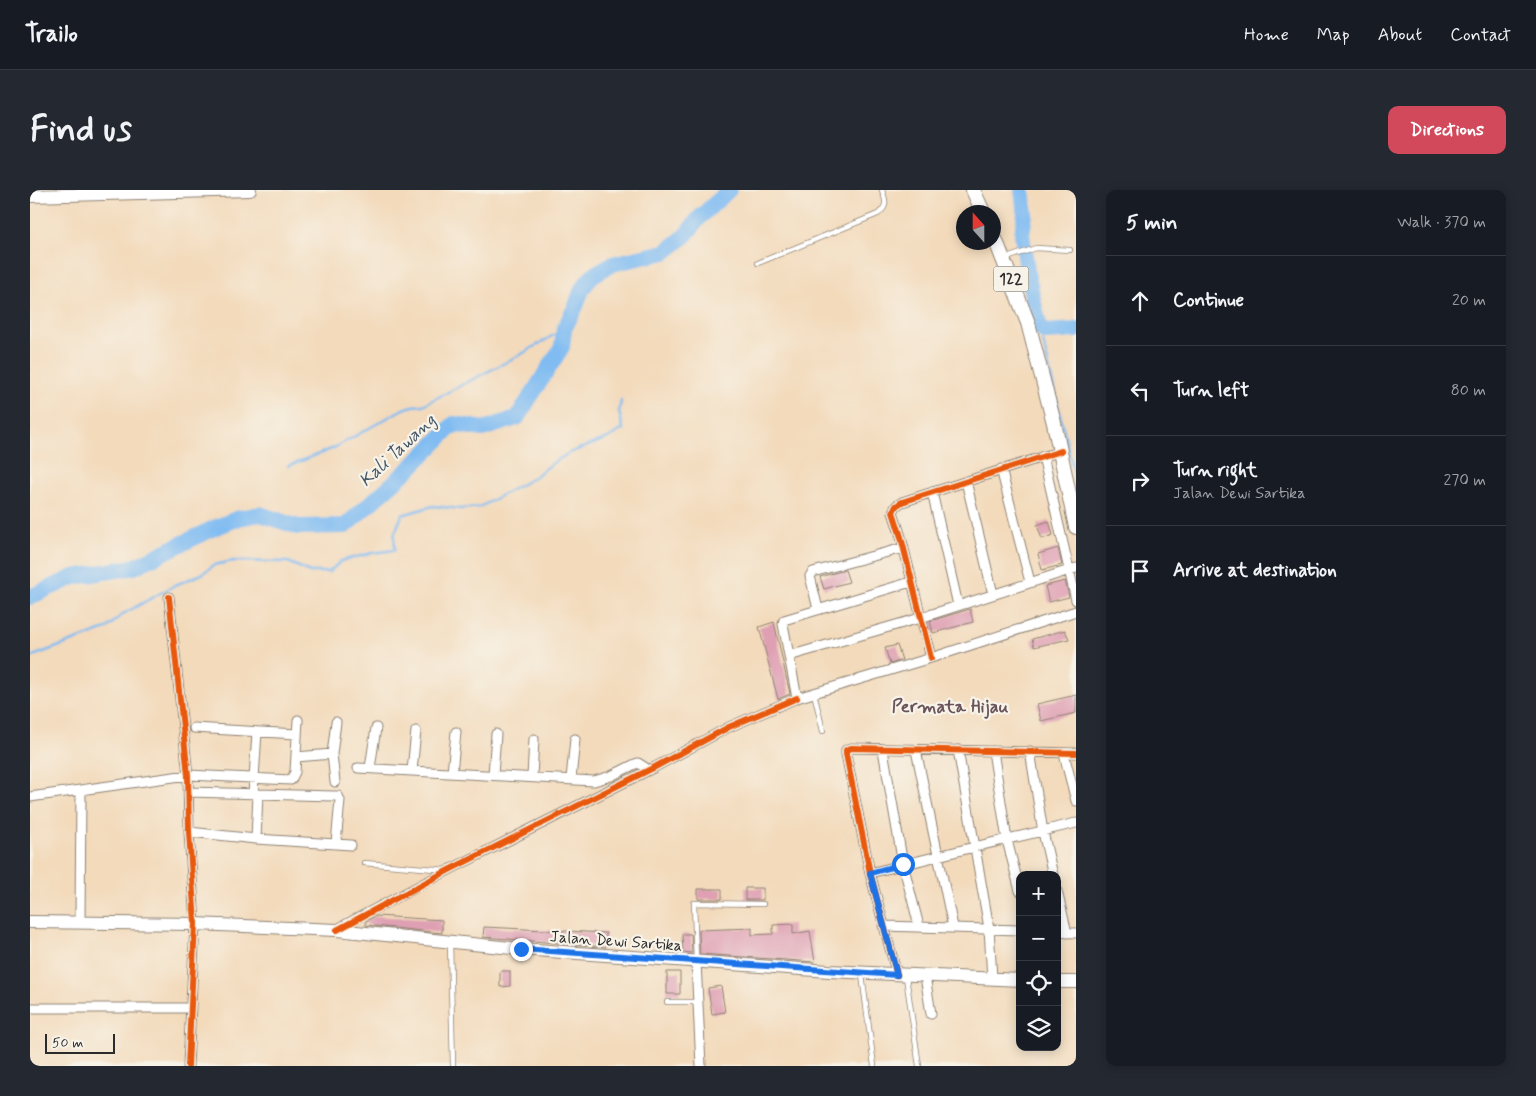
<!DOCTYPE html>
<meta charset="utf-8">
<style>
body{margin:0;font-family:Mynerve,sans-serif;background:#242831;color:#f1f3f6}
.controls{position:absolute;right:15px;bottom:15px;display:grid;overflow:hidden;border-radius:10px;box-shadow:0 2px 12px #0003}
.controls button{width:45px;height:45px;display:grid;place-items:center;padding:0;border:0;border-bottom:1px solid #363941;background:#171b24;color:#f1f3f6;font:25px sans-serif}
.compass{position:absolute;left:926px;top:15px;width:45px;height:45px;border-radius:50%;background:#171b24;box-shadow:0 2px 12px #0003;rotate:339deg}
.scale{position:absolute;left:15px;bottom:12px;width:70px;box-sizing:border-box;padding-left:5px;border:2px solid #2b2b2b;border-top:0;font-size:14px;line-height:18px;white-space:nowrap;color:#2b2b2b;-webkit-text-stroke:4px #f7f3e8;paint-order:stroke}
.stop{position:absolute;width:15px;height:15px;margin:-11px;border:4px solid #1a73e8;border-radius:50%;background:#fff}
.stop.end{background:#1a73e8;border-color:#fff;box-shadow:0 1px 5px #0008}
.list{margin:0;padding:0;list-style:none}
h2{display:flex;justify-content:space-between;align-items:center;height:65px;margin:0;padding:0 20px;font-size:21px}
h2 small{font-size:16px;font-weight:400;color:#9ea1a6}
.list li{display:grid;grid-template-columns:32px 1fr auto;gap:15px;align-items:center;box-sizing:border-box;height:90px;padding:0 20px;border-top:1px solid #363941}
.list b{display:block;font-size:19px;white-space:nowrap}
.list p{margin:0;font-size:16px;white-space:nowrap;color:#9ea1a6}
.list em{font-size:16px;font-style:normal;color:#9ea1a6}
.icon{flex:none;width:28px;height:28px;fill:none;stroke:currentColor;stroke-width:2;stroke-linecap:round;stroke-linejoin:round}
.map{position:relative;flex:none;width:1046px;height:876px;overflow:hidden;border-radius:10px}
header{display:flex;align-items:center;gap:30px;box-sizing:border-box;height:70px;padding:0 25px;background:#171b24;border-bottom:1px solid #363941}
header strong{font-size:24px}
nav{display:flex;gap:28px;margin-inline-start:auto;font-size:18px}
.intro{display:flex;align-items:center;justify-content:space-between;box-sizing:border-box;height:120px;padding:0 30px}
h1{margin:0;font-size:35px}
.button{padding:12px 22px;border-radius:10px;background:#d1495b;color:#fff;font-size:18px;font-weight:700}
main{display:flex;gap:30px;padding:0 30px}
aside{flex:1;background:#171b24;border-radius:10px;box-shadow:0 2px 12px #0003}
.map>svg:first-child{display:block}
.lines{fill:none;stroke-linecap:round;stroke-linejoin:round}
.stream{stroke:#80bcf2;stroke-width:2.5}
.river{stroke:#80bcf2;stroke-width:16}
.building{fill:#dfa0b4}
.lane-casing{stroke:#8f8273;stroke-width:6}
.street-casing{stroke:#8f8273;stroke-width:11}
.secondary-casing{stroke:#8f8273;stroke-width:14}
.primary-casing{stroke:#8f8273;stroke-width:16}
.lane{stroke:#fff;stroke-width:4.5}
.street{stroke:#fff;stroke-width:9}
.secondary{stroke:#fff;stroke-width:12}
.primary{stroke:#fff;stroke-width:14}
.cycleway-casing{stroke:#f7f3e8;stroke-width:9}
.cycleway{stroke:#e8590c;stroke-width:6}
.route{stroke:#1a73e8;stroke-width:6}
.labels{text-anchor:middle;stroke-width:4.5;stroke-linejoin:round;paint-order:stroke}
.shield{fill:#f7f3e8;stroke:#686764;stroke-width:1}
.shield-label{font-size:15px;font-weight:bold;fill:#2b2b2b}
.street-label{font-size:16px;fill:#2b2b2b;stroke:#f7f3e8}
.water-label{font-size:18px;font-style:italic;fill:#445667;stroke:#f7f3e8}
.neighbourhood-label{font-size:18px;font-weight:bold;fill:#6a545b;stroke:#f7f3e8}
</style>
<header>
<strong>Trailo</strong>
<nav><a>Home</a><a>Map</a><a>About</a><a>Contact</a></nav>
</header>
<div class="intro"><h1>Find us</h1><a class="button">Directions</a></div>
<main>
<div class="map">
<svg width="1046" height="876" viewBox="0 0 1046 876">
<rect width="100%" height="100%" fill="#f7f3e8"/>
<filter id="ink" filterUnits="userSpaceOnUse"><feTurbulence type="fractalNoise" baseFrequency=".02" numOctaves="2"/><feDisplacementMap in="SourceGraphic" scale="10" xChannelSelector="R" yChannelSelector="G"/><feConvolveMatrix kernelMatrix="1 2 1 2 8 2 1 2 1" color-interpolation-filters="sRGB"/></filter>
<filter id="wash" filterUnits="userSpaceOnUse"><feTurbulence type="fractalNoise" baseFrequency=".0096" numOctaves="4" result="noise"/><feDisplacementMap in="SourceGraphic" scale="20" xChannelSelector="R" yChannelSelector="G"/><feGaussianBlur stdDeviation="1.12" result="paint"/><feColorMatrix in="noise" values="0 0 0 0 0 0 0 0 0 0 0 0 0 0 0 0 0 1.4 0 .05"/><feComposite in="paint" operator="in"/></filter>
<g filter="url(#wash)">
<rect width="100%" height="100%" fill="#f3dabb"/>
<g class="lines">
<path class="stream" d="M1010,139L1046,292
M258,276L304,258L373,219L383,216L393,215L490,165L534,139
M0,467L76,439L93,424L145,395L172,384L184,375L203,371L258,372L280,382H299L311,371L342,363L365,360L364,345L372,325L403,316L431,319L450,317L503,288L523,273L539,263L578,248L593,239L589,221L591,211"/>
<path class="river" d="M992,0L995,24L992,44L998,87L1010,139L1015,142L1046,140
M0,407L44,387L104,377L184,338L209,328L230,324L268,337L315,336L379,279L424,234L453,239L487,228L532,157L534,139L546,116L552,99L563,85L582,74L635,62L654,47L670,27L699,0"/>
</g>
<g id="blocks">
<path class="building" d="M1019,331L1023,345L1012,349L1007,335Z
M1028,358L1032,375L1012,380L1008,364Z
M815,380L819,392L794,399L790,387Z
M1035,391L1039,407L1019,412L1015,396Z
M940,419L943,432L903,443L900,431Z
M744,432L760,504L748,509L729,437Z
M1035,440L1039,449L1004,457L1002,449Z
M867,455L872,470L860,474L855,458Z
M1046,505V523L1011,531L1007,514Z
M715,698H733V710H715Z
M668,699H692V709H668Z
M346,726L412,730V743L336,735V731Z
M763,734V744L780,741L785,772L670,764L669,740L722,738V745L743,744V735Z
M454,737L576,743V757L453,747Z
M652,744H661L662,763L653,762Z
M470,781H480V796L470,797Z
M637,782H650V804H637Z
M691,796L695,822L682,824L678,798Z"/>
</g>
</g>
<g filter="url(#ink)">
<use href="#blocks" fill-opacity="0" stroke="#8f8273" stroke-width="1"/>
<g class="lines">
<g class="lane-casing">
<path id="lane" d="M974,69L1006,58L1040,60
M728,73L848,24C858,16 856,11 852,0
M784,503L793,541
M334,673L417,680
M420,753L423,876
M666,770L664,713L733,714
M832,785L844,876
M876,787L889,876
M637,812H667"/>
</g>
<g class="street-casing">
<path id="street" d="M1013,266L1046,410
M971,279L1000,392
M936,291L963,404
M902,302L928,415
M881,392L754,430L753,434L767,508L901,468L1046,421
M139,407L158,585L159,642L165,734L158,876
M788,419L780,386L783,382L873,358
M759,466L890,428L1046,378
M901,468L871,347L863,322L866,316L872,312L1031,261
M164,538L267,544
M853,560L873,674L889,736
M886,560L923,737
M928,560L959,738L962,789
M963,561L977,650L990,701
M1000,561L1013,642L1023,685
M1034,564L1046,611
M266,567L302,564
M328,578L564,591L581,586L605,574L608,573L619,580
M340,578L346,538
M382,581L386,541
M422,583L426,542
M463,585L466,544
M502,587L504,549
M541,589L545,549
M305,592L302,564L306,532
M159,602L304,606H308L310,610L306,654L226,649L159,642
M223,604L227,542
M0,607L158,585L261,590L265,582L268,530
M226,649L228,604
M306,654L321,655
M840,683L944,657L1046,633
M1027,701L1037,743
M50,732L51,601
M853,736L990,740
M307,739L419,680L625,577L699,537L767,508
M1027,742L1046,743
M666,772L671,876
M867,785L840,683L816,564V560L821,558L1046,563
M895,786L901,824
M0,818H161"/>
</g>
<g class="secondary-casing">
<path id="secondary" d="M0,6L220,0
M0,732L165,734L307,740L491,759L799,781L990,790
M1027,792H1046"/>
</g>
<g class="primary-casing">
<path id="primary" d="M943,0L953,22
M964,46L998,133L1024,233L1046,337"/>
</g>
<use href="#lane" class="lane"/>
<use href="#street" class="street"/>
<use href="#secondary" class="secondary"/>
<use href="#primary" class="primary"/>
<g class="cycleway-casing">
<path id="cycleway" d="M139,407L158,585L159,642L165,734L158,876
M901,468L871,347L863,322L866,316L872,312L1031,261
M307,740L419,680L625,577L699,537L767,508
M867,785L840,683L816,564V560L821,558L1046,563"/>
</g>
<use href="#cycleway" class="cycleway"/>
</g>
</g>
<g class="lines" filter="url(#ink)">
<path class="route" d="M491,759L867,785L840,683L873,674"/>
</g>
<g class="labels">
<rect class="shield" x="963.5" y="76.5" width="35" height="25" rx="4"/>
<g class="shield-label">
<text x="981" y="94">122</text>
</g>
<g class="street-label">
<text transform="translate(586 750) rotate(4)" y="6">Jalan Dewi Sartika</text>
</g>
<g class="water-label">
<text transform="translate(367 260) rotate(-43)" y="6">Kali Tawang</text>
</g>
<g class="neighbourhood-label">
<text x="920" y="522">Permata Hijau</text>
</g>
</g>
</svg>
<div class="controls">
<button>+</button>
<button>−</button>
<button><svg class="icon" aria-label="locate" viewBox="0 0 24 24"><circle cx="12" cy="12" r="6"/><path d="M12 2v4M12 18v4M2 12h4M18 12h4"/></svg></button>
<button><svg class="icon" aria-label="layers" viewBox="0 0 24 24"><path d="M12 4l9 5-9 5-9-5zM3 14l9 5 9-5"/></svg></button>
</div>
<svg class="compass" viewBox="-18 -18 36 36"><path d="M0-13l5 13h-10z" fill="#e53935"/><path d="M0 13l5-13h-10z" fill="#9ea1a6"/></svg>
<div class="scale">50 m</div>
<div class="stop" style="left:873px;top:674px"></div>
<div class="stop end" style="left:491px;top:759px"></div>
</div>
<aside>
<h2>5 min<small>Walk · 370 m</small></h2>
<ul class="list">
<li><svg class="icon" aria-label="ahead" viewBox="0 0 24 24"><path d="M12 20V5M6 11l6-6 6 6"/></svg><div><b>Continue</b></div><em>20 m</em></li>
<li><svg class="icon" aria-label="left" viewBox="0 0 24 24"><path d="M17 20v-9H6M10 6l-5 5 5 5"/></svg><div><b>Turn left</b></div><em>80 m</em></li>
<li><svg class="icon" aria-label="right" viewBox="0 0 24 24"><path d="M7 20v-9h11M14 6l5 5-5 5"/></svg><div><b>Turn right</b><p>Jalan Dewi Sartika</p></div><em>270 m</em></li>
<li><svg class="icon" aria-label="arrive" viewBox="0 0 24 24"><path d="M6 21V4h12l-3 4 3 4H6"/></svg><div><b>Arrive at destination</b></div></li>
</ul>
</aside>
</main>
